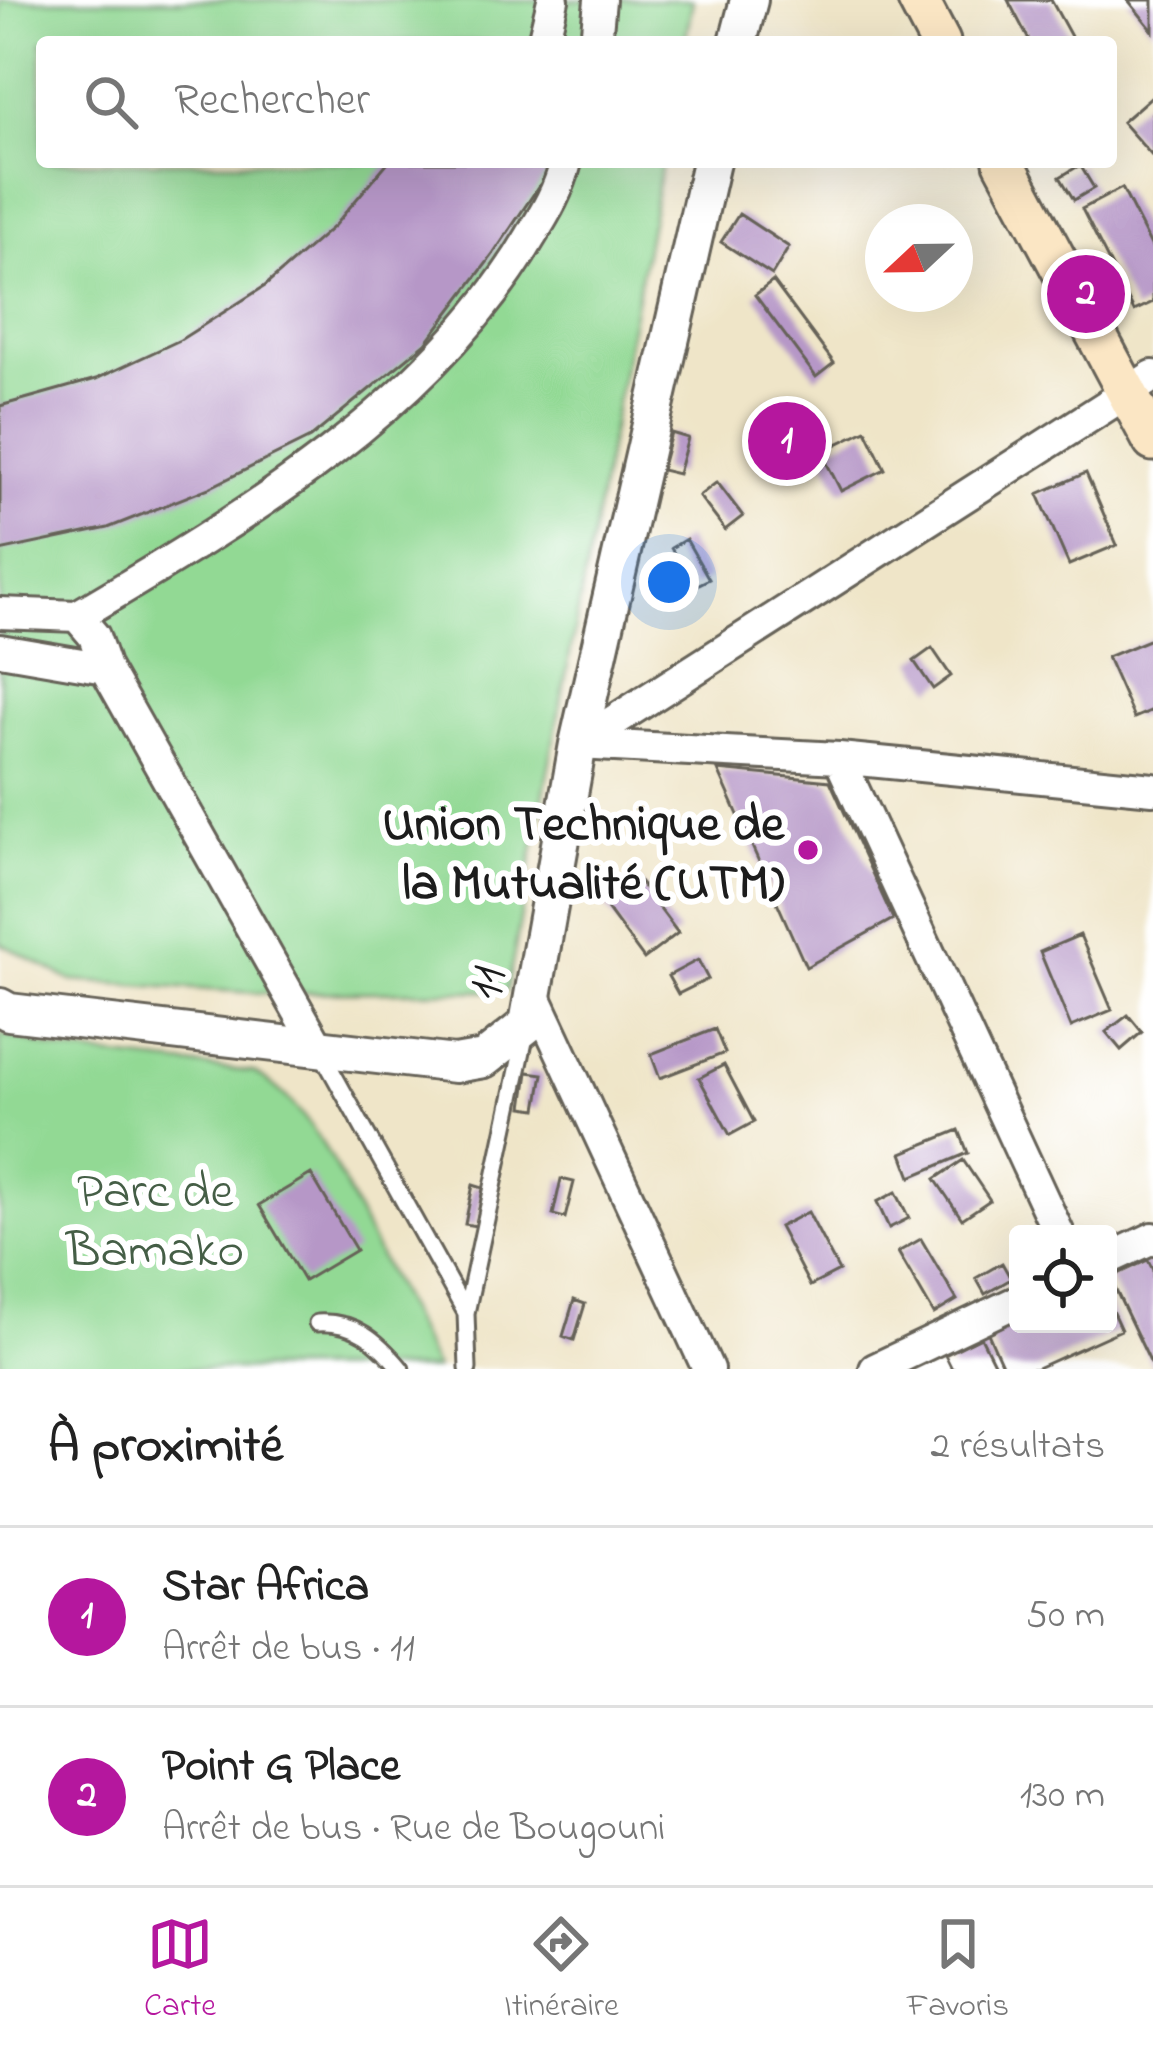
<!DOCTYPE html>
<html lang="fr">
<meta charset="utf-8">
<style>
body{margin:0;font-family:"Indie Flower",sans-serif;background:#f2f2f2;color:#222}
.controls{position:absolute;right:36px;bottom:36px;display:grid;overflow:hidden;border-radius:12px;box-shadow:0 12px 48px #0002}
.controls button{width:108px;height:108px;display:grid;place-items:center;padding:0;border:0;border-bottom:3px solid #e0e0e0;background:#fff;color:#222;font:60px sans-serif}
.compass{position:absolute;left:865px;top:204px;width:108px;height:108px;border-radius:50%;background:#fff;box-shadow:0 12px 48px #0002;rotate:248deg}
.you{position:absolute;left:669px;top:582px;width:42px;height:42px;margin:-30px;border:9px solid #fff;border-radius:50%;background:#1a73e8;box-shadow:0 0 0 18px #1a73e833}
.badge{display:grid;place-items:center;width:78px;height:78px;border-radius:50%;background:#b5179e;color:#fff;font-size:39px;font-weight:700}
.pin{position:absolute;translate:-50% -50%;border:6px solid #fff;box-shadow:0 3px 12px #0006}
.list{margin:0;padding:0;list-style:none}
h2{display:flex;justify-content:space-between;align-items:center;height:156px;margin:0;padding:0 48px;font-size:51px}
h2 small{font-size:39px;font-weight:400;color:#767676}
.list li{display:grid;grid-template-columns:78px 1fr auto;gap:36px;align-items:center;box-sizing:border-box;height:180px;padding:0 48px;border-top:3px solid #e0e0e0}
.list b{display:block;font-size:45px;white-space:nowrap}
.list p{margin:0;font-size:39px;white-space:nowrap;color:#767676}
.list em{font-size:39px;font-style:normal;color:#767676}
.icon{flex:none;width:66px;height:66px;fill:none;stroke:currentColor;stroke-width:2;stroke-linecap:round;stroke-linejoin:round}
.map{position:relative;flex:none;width:1153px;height:1369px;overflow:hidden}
.search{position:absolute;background:#fff;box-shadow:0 12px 48px #0002;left:36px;right:36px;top:36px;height:132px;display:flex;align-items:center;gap:30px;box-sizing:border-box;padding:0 42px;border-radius:12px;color:#767676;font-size:45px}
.sheet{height:516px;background:#fff}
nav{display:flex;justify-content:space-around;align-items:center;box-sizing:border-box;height:168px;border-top:3px solid #e0e0e0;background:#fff;font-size:33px;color:#767676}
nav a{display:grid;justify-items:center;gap:6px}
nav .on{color:#b5179e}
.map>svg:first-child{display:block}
.green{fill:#92d994;stroke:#577a58;stroke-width:3}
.building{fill:#b697c7}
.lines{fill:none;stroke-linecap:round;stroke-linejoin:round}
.service-casing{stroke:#666258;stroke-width:21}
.minor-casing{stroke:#666258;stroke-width:36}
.tertiary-casing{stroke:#666258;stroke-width:42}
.secondary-casing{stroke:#666258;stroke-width:45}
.service{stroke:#fff;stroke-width:15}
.minor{stroke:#fff;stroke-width:30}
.tertiary{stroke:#fff;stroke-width:36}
.secondary{stroke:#fbe6c4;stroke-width:39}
.poi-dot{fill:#b5179e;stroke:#fff;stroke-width:4.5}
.labels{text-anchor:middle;stroke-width:12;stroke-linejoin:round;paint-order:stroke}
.poi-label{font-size:51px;font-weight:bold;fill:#1c1c1c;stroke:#fff;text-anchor:end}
.street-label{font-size:51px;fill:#1c1c1c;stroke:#fff}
.park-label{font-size:51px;fill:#455e46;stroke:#fff}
</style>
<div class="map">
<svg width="1153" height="1369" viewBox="0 0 1153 1369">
<rect width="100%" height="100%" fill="#fff"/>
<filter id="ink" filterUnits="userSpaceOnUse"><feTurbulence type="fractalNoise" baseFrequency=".00833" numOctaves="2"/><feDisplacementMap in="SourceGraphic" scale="24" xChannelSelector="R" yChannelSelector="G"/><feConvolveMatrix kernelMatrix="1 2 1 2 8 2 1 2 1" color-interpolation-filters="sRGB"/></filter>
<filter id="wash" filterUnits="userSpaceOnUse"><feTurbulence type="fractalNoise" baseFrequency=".004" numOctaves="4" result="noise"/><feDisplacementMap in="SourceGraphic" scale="48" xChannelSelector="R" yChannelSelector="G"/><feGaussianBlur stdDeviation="2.7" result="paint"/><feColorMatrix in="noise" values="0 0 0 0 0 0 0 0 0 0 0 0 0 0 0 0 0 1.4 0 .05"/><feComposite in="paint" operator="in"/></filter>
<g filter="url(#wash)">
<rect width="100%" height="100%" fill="#efe5c8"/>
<path class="green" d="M0,0H693L685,42H42V162H662L507,991L257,993L72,981L0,943Z
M0,1034L62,1051L253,1072C313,1105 340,1177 369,1236C392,1280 414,1325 436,1369H0Z"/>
<g id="blocks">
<path class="building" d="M1008,0H1051L1074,42H1030Z
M1128,0H1153V31Z
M1153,95V157L1122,122Z
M388,162H555L492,256L426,343L310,438L209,488L108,528L0,551V406L96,379L180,340L265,286L334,226Z
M1080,165L1094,188L1074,200L1060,177Z
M1122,188L1153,249V302L1134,311L1082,209Z
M739,214L789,247L772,275L721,242Z
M773,281L834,363L816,377L755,295Z
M866,430L885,469L841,491L821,452Z
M671,433L688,438L678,474L661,470Z
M1086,473L1117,545L1069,565L1038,494Z
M717,482L743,516L725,530L699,496Z
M686,539L709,579L693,587L671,548Z
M1153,638V710L1134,718L1107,657Z
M932,648L951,676L933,689L914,661Z
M718,770L830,781L893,919L806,967Z
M639,881L678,933L644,959L605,906Z
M1080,935L1112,1010L1071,1027L1040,952Z
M698,960L708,979L678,994L668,976Z
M1128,1015L1142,1032L1121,1050L1106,1032Z
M715,1029L725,1053L660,1078L651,1054Z
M724,1065L754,1122L730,1135L699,1078Z
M528,1072L543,1074L537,1109L523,1107Z
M959,1130L968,1153L911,1177L902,1153Z
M963,1160L990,1200L962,1219L935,1179Z
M311,1174L356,1250L304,1281L259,1205Z
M561,1179L574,1182L565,1218L553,1215Z
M473,1185L483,1188L476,1226L465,1224Z
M896,1192L909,1218L889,1228L877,1202Z
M808,1212L839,1271L810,1286L779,1227Z
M921,1239L957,1300L934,1314L898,1252Z
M1148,1260L1153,1270V1368L1110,1278Z
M1002,1263L1011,1279L985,1294L976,1278Z
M574,1300L585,1304L574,1340L563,1336Z
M1108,1302L1121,1330L1035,1369H1004L987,1331L1018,1317V1324H1108Z
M981,1337L997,1369H952L945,1355Z"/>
</g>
</g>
<g filter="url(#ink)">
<use href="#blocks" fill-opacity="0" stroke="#666258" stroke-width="3"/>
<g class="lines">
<g class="service-casing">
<path id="service" d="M322,1054L466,1313
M317,1323C355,1321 377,1340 401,1369
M468,1369L466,1313L525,1037"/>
</g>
<g class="minor-casing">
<path id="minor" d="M543,42L553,0
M596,42L600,0
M0,613L77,616L94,636L105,668L319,1048
M77,616C242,519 432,406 531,236C546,212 559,190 566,162
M0,650L105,668
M578,744L1153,376
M578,744L839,758L1153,789
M839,758L1059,1234
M534,994L708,1369
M1108,1259L1153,1238
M875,1369L1018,1301"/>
</g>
<g class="tertiary-casing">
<path id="tertiary" d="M738,42L749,0
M0,1007L9,1012L455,1064L484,1059L528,1024L578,744L711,162"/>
</g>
<g class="secondary-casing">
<path id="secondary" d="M918,0L940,42
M1004,162L1153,441"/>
</g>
<use href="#service" class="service"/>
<use href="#minor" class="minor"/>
<use href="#tertiary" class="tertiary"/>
<use href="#secondary" class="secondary"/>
</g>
</g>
<circle class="poi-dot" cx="808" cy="850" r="12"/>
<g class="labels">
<g class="poi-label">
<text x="784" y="839">Union Technique de<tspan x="784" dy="59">la Mutualité (UTM)</tspan></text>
</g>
<g class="street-label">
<text transform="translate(484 982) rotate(-80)" y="18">11</text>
</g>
<g class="park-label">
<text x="155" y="1206">Parc de<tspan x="155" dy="59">Bamako</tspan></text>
</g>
</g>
</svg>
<div class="controls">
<button><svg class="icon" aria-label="locate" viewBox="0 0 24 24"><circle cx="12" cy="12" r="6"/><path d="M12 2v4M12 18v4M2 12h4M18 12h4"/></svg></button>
</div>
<svg class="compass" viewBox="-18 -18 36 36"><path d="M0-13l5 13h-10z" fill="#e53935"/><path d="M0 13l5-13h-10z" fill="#767676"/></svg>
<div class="you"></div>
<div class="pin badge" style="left:787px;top:441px">1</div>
<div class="pin badge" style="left:1086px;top:294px">2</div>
<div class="search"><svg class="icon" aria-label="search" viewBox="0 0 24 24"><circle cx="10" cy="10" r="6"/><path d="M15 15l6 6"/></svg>Rechercher</div>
</div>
<section class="sheet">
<h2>À proximité<small>2 résultats</small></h2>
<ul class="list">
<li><span class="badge">1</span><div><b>Star Africa</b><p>Arrêt de bus · 11</p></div><em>50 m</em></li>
<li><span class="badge">2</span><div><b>Point G Place</b><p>Arrêt de bus · Rue de Bougouni</p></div><em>130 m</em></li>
</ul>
</section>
<nav>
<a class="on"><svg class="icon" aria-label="map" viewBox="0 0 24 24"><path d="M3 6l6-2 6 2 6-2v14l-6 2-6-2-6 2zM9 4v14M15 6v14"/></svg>Carte</a>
<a><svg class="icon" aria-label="directions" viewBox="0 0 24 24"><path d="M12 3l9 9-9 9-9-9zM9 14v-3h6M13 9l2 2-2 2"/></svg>Itinéraire</a>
<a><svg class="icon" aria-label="saved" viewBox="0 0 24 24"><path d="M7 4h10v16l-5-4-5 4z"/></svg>Favoris</a>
</nav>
